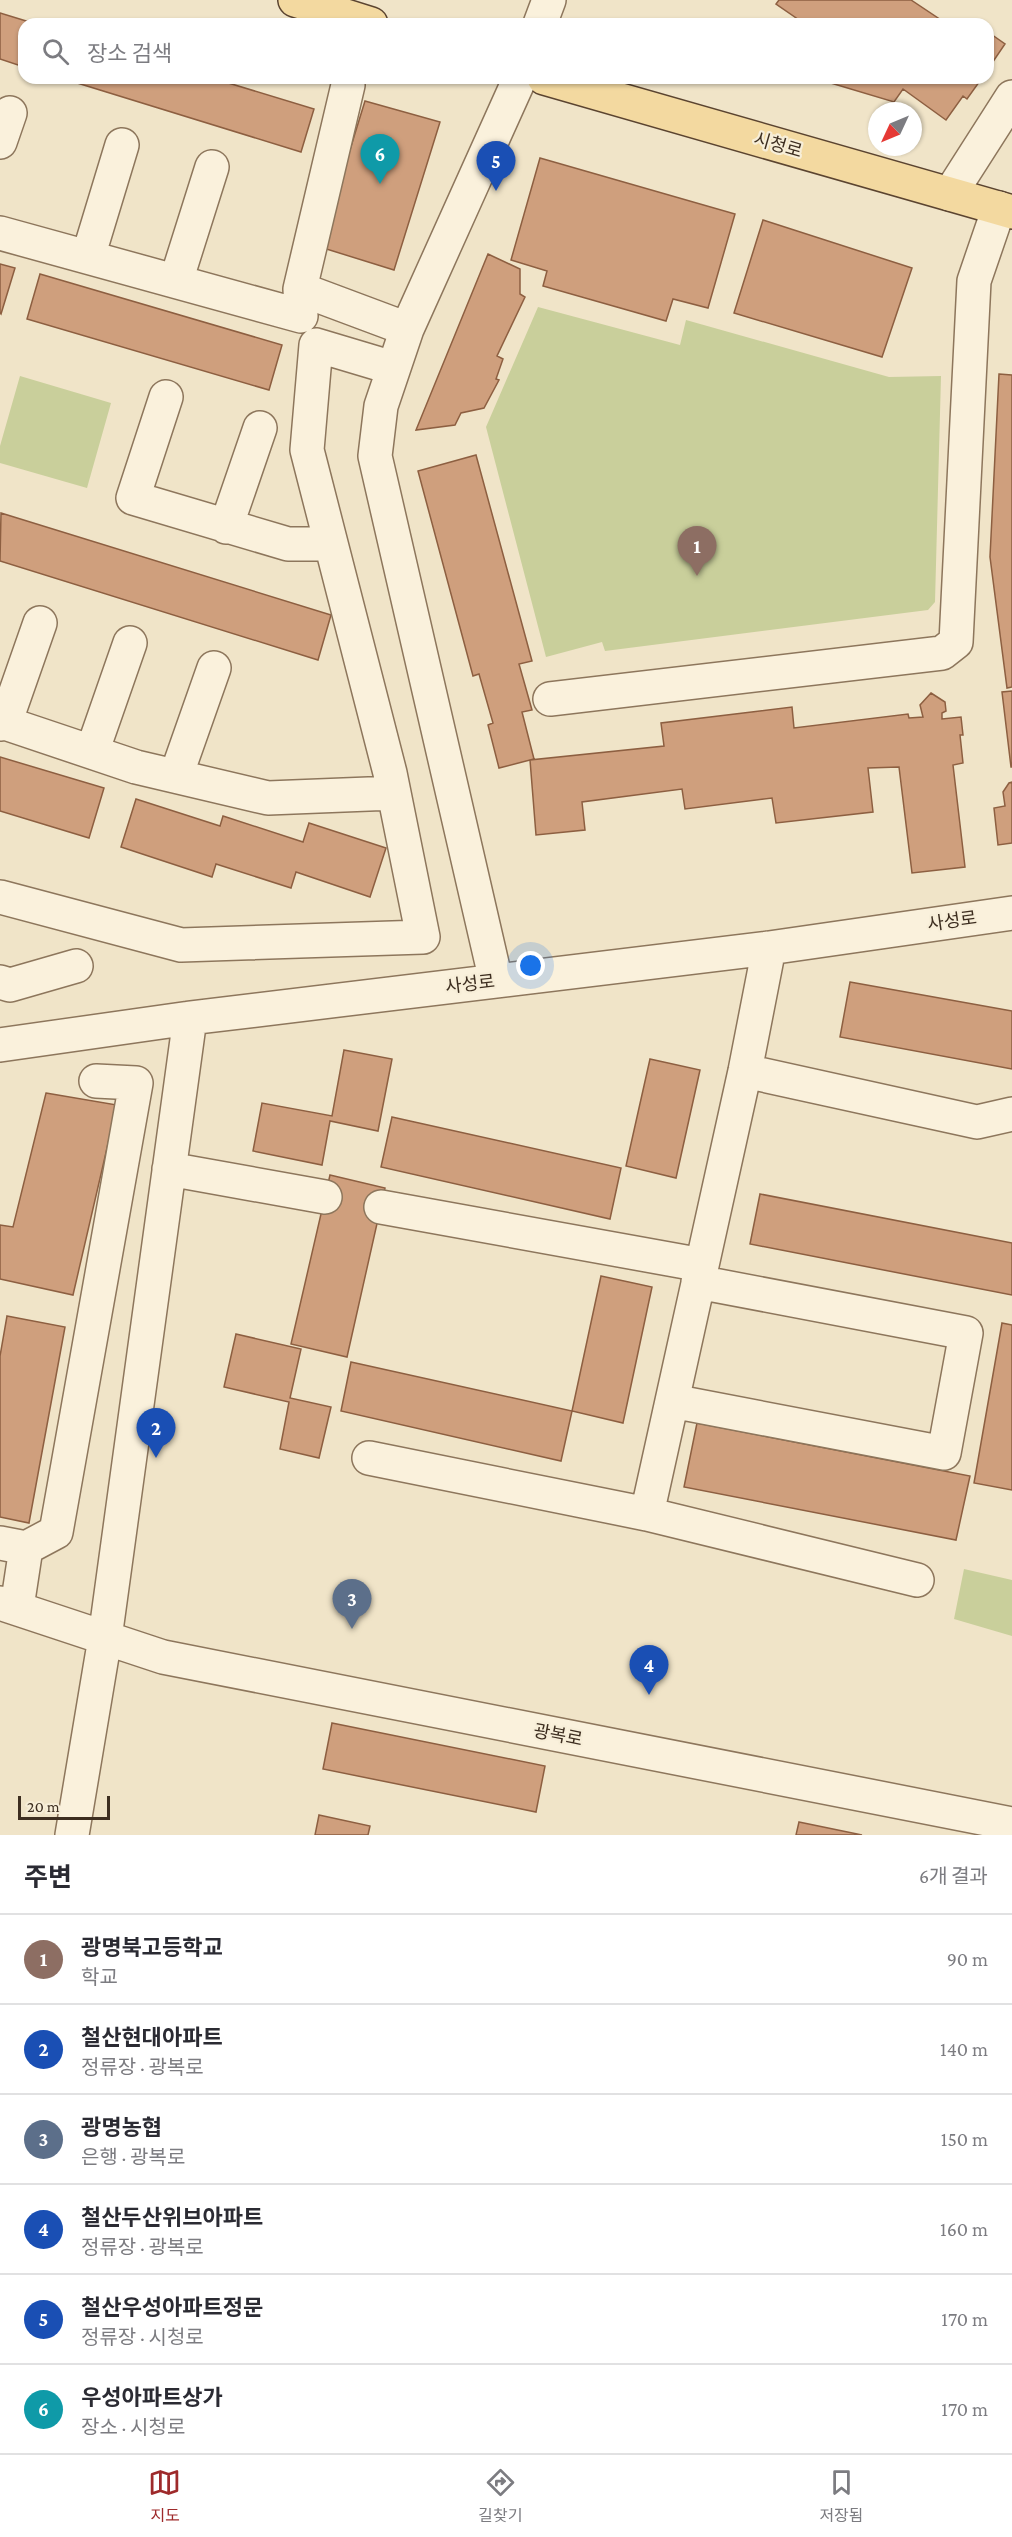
<!DOCTYPE html>
<html lang="ko">
<meta charset="utf-8">
<style>
body{margin:0;font-family:"Crimson Pro","Noto Sans KR",serif;background:#f2f2f3;color:#2b2b33}
.compass{position:absolute;left:868px;top:102px;width:54px;height:54px;border-radius:50%;background:#fff;box-shadow:0 2px 4px #0004;rotate:226deg}
.scale{position:absolute;left:18px;bottom:15px;width:92px;box-sizing:border-box;padding-left:6px;border:3px solid #3d2e20;border-top:0;font-size:16px;line-height:21px;white-space:nowrap;color:#3d2e20;-webkit-text-stroke:4px #f7eed8;paint-order:stroke}
.you{position:absolute;left:531px;top:966px;width:21px;height:21px;margin:-15px;border:4px solid #fff;border-radius:50%;background:#1a73e8;box-shadow:0 0 0 9px #1a73e833}
.badge{display:grid;place-items:center;width:39px;height:39px;border-radius:50%;background:#9e2a2b;color:#fff;font-size:20px;font-weight:700}
.pin{position:absolute;translate:-50% -50px;filter:drop-shadow(0 2px 3px #0008)}
.pin::after{content:'';position:absolute;top:32px;width:21px;height:18px;background:inherit;clip-path:polygon(0 0,100% 0,50% 100%)}
.list{margin:0;padding:0;list-style:none}
h2{display:flex;justify-content:space-between;align-items:center;height:78px;margin:0;padding:0 24px;font-size:26px}
h2 small{font-size:20px;font-weight:400;color:#7c7c81}
.list li{display:grid;grid-template-columns:39px 1fr auto;gap:18px;align-items:center;box-sizing:border-box;height:90px;padding:0 24px;border-top:2px solid #e1e1e2}
.list b{display:block;font-size:22px;white-space:nowrap}
.list p{margin:0;font-size:20px;white-space:nowrap;color:#7c7c81}
.list em{font-size:20px;font-style:normal;color:#7c7c81}
.icon{flex:none;width:33px;height:33px;fill:none;stroke:currentColor;stroke-width:2;stroke-linecap:round;stroke-linejoin:round}
.map{position:relative;flex:none;width:1012px;height:1835px;overflow:hidden}
.search{position:absolute;background:#fff;box-shadow:0 2px 4px #0004;left:18px;right:18px;top:18px;height:66px;display:flex;align-items:center;gap:15px;box-sizing:border-box;padding:0 21px;border-radius:18px;color:#7c7c81;font-size:22px}
.sheet{height:618px;background:#fff}
nav{display:flex;justify-content:space-around;align-items:center;box-sizing:border-box;height:84px;border-top:2px solid #e1e1e2;background:#fff;font-size:16px;color:#7c7c81}
nav a{display:grid;justify-items:center;gap:3px}
nav .on{color:#9e2a2b}
.map>svg:first-child{display:block}
.green{fill:#c9cf9b}
.building{fill:#cf9f7d;stroke:#8d5f41;stroke-width:1.5}
.lines{fill:none;stroke-linecap:round;stroke-linejoin:round}
.minor-casing{stroke:#8d765c;stroke-width:36}
.major-casing{stroke:#5b4430;stroke-width:36}
.minor{stroke:#faf1dc;stroke-width:33}
.major{stroke:#f3d9a0;stroke-width:33}
.labels{text-anchor:middle;stroke-width:4.5;stroke-linejoin:round;paint-order:stroke}
.street-label{font-size:18px;fill:#3d2e20;stroke:#f7eed8}
</style>
<div class="map">
<svg width="1012" height="1835" viewBox="0 0 1012 1835">
<rect width="100%" height="100%" fill="#f0e4c8"/>
<path class="green" d="M538,307L680,345L686,320L889,377L941,376L935,602L928,610L605,651L602,642L546,657L486,427Z
M20,376L111,403L87,488L0,463V446Z
M964,1569L1012,1580V1636L954,1619Z"/>
<path class="building" d="M779,0H911L947,24H805L776,4Z
M0,13L36,24H24V67L0,59Z
M988,32L1005,44L988,69Z
M61,78H212L314,109L301,152Z
M814,78H982L967,99L963,96L946,120L903,89L894,102Z
M365,101L440,122L394,270L320,247Z
M540,158L735,214L708,308L673,299L666,321L543,286L547,271L511,260Z
M763,220L912,268L882,357L734,313Z
M488,254L520,269V294L525,297L497,356L503,359L496,379L499,380L484,408L461,413L455,425L416,430Z
M0,264L15,268L1,314L0,313Z
M40,274L282,345L269,390L27,319Z
M999,374L1012,375V687L1007,688L990,557Z
M476,455L532,661L519,664L532,710L522,712L534,759L499,768L488,725L493,723L479,674L473,676L418,471Z
M1,513L331,615L318,660L0,561Z
M1012,691V767H1011L1002,692Z
M931,693L945,702L946,711L942,713V719L961,717L963,735H960L963,763L953,765L965,867L912,873L899,767L868,768L873,812L776,823L772,798L685,809L682,789L582,802L585,830L536,835L530,760L664,746L661,723L792,707L794,728L908,714L909,718L923,717L920,705Z
M0,757L104,788L89,838L0,811Z
M1012,782V843L998,845L994,808L1005,806L1003,792L1009,783Z
M136,799L220,826L223,816L303,842L309,823L386,848L370,897L296,872L291,888L216,864L212,877L121,847Z
M850,982L1012,1011V1069L840,1037Z
M344,1050L392,1059L378,1131L330,1121L322,1165L253,1151L262,1103L332,1116Z
M650,1059L700,1070L676,1178L626,1166Z
M46,1093L117,1105L73,1295L0,1279V1225L13,1227Z
M392,1117L621,1168L610,1219L381,1167Z
M330,1175L385,1188L347,1357L291,1344Z
M760,1194L1012,1243V1295L750,1244Z
M601,1276L652,1287L623,1423L572,1411Z
M7,1316L65,1327L29,1523L0,1517V1356Z
M1002,1323L1012,1325V1490L974,1483Z
M236,1334L301,1349L290,1398L331,1407L319,1458L280,1449L289,1402L224,1387Z
M351,1362L572,1411L561,1461L341,1411Z
M697,1423L970,1476L956,1540L684,1487Z
M332,1723L545,1766L536,1812L323,1769Z
M319,1815L370,1826L368,1835H315Z
M799,1822L862,1835H796Z"/>
<g class="lines">
<g class="minor-casing">
<path id="minor" d="M540,24L549,0
M0,142L10,113
M950,194L1012,97
M0,233L301,316
M88,257L122,145
M176,281L212,167
M300,289L348,85
M301,310L300,289L407,329
M166,397L133,498L288,544H331
M226,527L260,428
M550,699L942,653L956,642L974,281L999,208
M5,723L40,623
M0,724L5,723L136,767L268,798L394,793
M92,752L130,643
M176,776L214,668
M0,897L181,945L423,937L390,773L307,450L316,345L393,368
M496,981L375,456L381,406L407,329L520,78
M0,982L10,985L76,966
M0,1045L190,1018L769,948L1012,913
M745,1071L977,1122L1012,1114
M169,1169L325,1197
M381,1207L702,1265
M672,1401L944,1453L966,1333L698,1282
M369,1458L647,1514L917,1580
M647,1514L745,1071L769,948
M0,1543L26,1548L17,1607
M26,1548L56,1532L136,1083L96,1081
M0,1603L163,1657L1012,1824
M72,1835L105,1638L190,1018"/>
</g>
<g class="major-casing">
<path id="major" d="M295,0L371,24
M544,78L1012,212"/>
</g>
<use href="#minor" class="minor"/>
<use href="#major" class="major"/>
</g>
<g class="labels">
<g class="street-label">
<text transform="translate(778 145) rotate(16)" y="6">시청로</text>
<text transform="translate(952 921) rotate(-8)" y="6">사성로</text>
<text transform="translate(470 984) rotate(-7)" y="6">사성로</text>
<text transform="translate(558 1735) rotate(11)" y="6">광복로</text>
</g>
</g>
</svg>
<svg class="compass" viewBox="-18 -18 36 36"><path d="M0-13l5 13h-10z" fill="#e53935"/><path d="M0 13l5-13h-10z" fill="#7c7c81"/></svg>
<div class="scale">20 m</div>
<div class="you"></div>
<div class="pin badge" style="left:697px;top:576px;background:#8d6e63">1</div>
<div class="pin badge" style="left:156px;top:1458px;background:#1a4fb4">2</div>
<div class="pin badge" style="left:352px;top:1629px;background:#5c6f8a">3</div>
<div class="pin badge" style="left:649px;top:1695px;background:#1a4fb4">4</div>
<div class="pin badge" style="left:496px;top:191px;background:#1a4fb4">5</div>
<div class="pin badge" style="left:380px;top:184px;background:#0f9aa8">6</div>
<div class="search"><svg class="icon" aria-label="search" viewBox="0 0 24 24"><circle cx="10" cy="10" r="6"/><path d="M15 15l6 6"/></svg>장소 검색</div>
</div>
<section class="sheet">
<h2>주변<small>6개 결과</small></h2>
<ul class="list">
<li><span class="badge" style="background:#8d6e63">1</span><div><b>광명북고등학교</b><p>학교</p></div><em>90 m</em></li>
<li><span class="badge" style="background:#1a4fb4">2</span><div><b>철산현대아파트</b><p>정류장 · 광복로</p></div><em>140 m</em></li>
<li><span class="badge" style="background:#5c6f8a">3</span><div><b>광명농협</b><p>은행 · 광복로</p></div><em>150 m</em></li>
<li><span class="badge" style="background:#1a4fb4">4</span><div><b>철산두산위브아파트</b><p>정류장 · 광복로</p></div><em>160 m</em></li>
<li><span class="badge" style="background:#1a4fb4">5</span><div><b>철산우성아파트정문</b><p>정류장 · 시청로</p></div><em>170 m</em></li>
<li><span class="badge" style="background:#0f9aa8">6</span><div><b>우성아파트상가</b><p>장소 · 시청로</p></div><em>170 m</em></li>
</ul>
</section>
<nav>
<a class="on"><svg class="icon" aria-label="map" viewBox="0 0 24 24"><path d="M3 6l6-2 6 2 6-2v14l-6 2-6-2-6 2zM9 4v14M15 6v14"/></svg>지도</a>
<a><svg class="icon" aria-label="directions" viewBox="0 0 24 24"><path d="M12 3l9 9-9 9-9-9zM9 14v-3h6M13 9l2 2-2 2"/></svg>길찾기</a>
<a><svg class="icon" aria-label="saved" viewBox="0 0 24 24"><path d="M7 4h10v16l-5-4-5 4z"/></svg>저장됨</a>
</nav>
